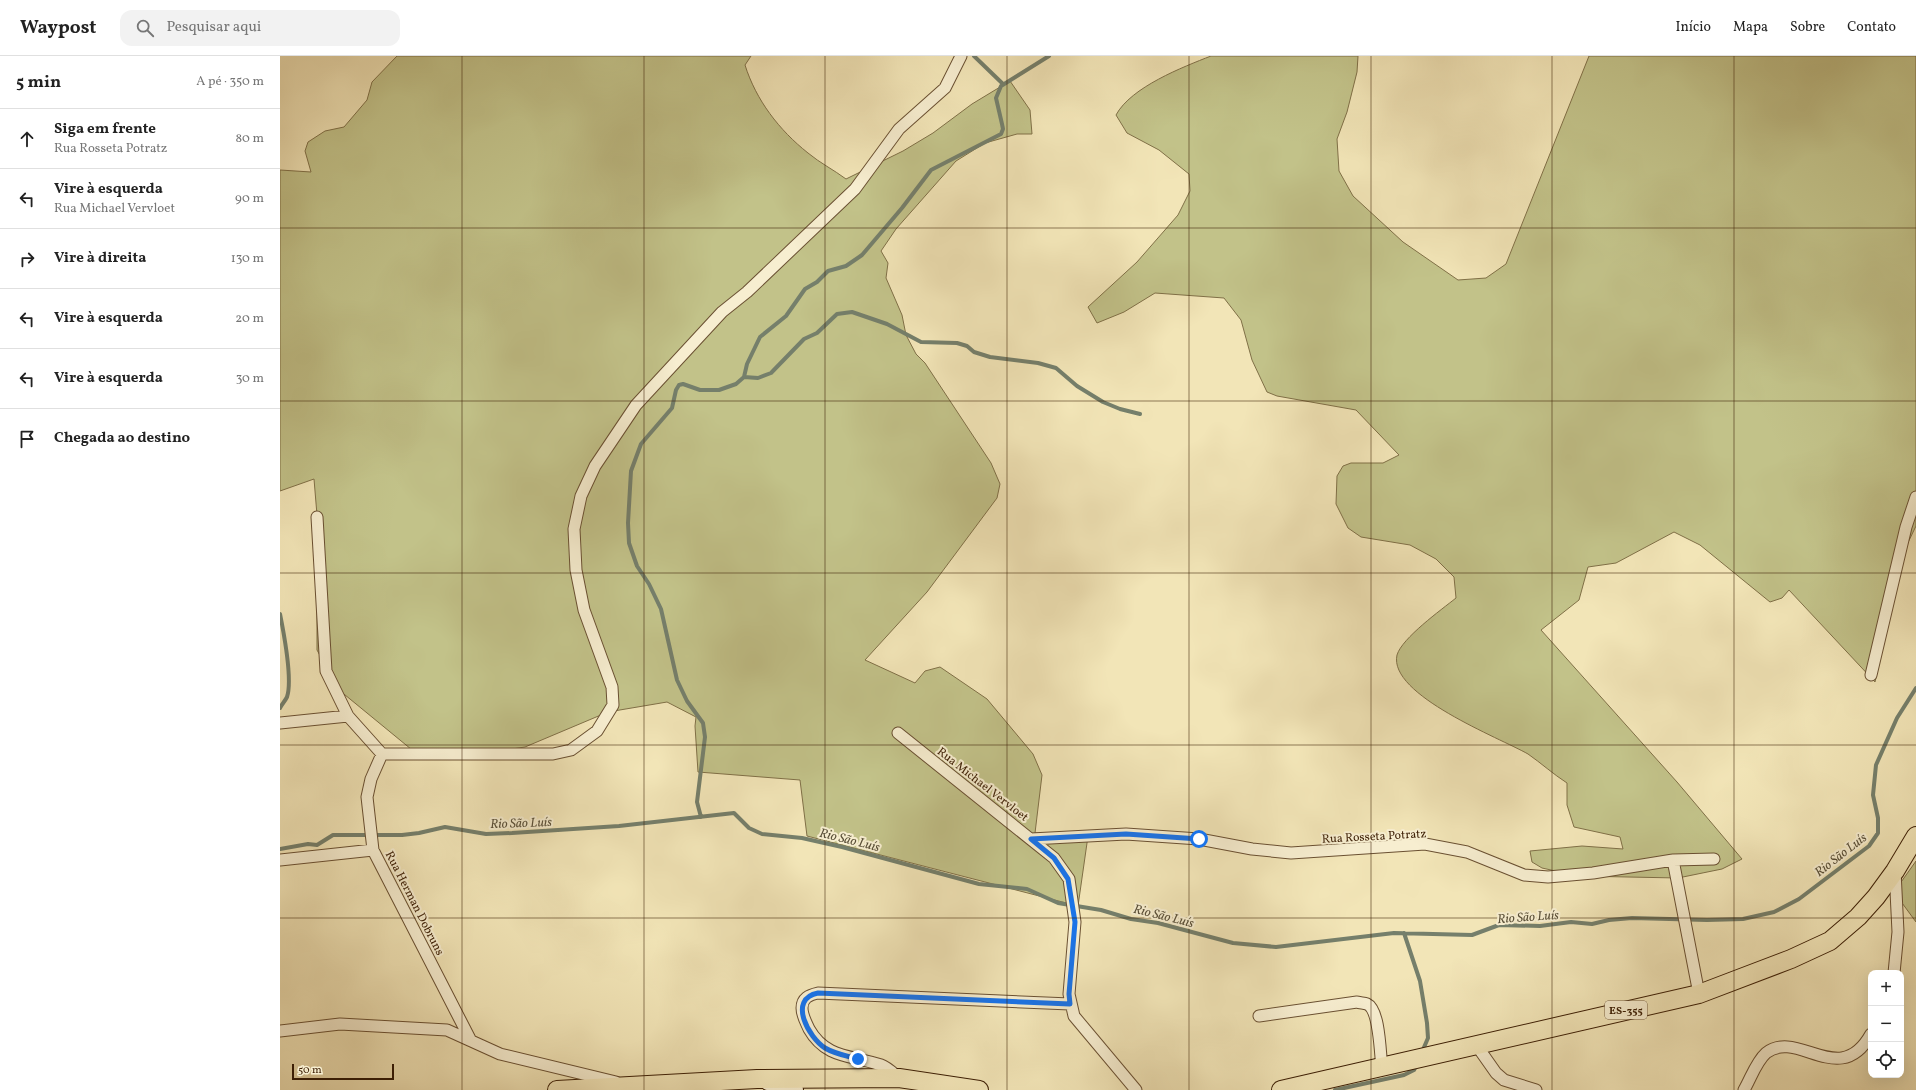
<!DOCTYPE html>
<html lang="pt">
<meta charset="utf-8">
<style>
body{margin:0;font-family:Vollkorn,serif;background:#f2f2f2;color:#222}
.controls{position:absolute;right:12px;bottom:12px;display:grid;overflow:hidden;border-radius:8px;box-shadow:0 4px 16px #0002}
.controls button{width:36px;height:36px;display:grid;place-items:center;padding:0;border:0;border-bottom:1px solid #e0e0e0;background:#fff;color:#222;font:20px sans-serif}
.scale{position:absolute;left:12px;bottom:10px;width:102px;box-sizing:border-box;padding-left:4px;border:2px solid #3d1f05;border-top:0;font-size:11px;line-height:14px;white-space:nowrap;color:#3d1f05;-webkit-text-stroke:3px #f7eed0;paint-order:stroke}
.stop{position:absolute;width:12px;height:12px;margin:-9px;border:3px solid #1a73e8;border-radius:50%;background:#fff}
.stop.end{background:#1a73e8;border-color:#fff;box-shadow:0 1px 4px #0008}
.list{margin:0;padding:0;list-style:none}
h2{display:flex;justify-content:space-between;align-items:center;height:52px;margin:0;padding:0 16px;font-size:17px}
h2 small{font-size:13px;font-weight:400;color:#767676}
.list li{display:grid;grid-template-columns:26px 1fr auto;gap:12px;align-items:center;box-sizing:border-box;height:60px;padding:0 16px;border-top:1px solid #e0e0e0}
.list b{display:block;font-size:15px;white-space:nowrap}
.list p{margin:0;font-size:13px;white-space:nowrap;color:#767676}
.list em{font-size:13px;font-style:normal;color:#767676}
.icon{flex:none;width:22px;height:22px;fill:none;stroke:currentColor;stroke-width:2;stroke-linecap:round;stroke-linejoin:round}
.map{position:relative;flex:none;width:1636px;height:1034px;overflow:hidden}
header{display:flex;align-items:center;gap:24px;box-sizing:border-box;height:56px;padding:0 20px;background:#fff;border-bottom:1px solid #e0e0e0}
header strong{font-size:19px}
nav{display:flex;gap:22px;margin-inline-start:auto;font-size:14px}
.search{width:280px;height:36px;background:#f2f2f2;display:flex;align-items:center;gap:10px;box-sizing:border-box;padding:0 14px;border-radius:12px;color:#767676;font-size:15px}
main{display:flex}
aside{flex:1;background:#fff}
.map>svg:first-child{display:block}
.green{fill:#c2c289;stroke:#807047}
.lines{fill:none;stroke-linecap:round;stroke-linejoin:round}
.stream{stroke:#757f6b;stroke-width:4}
.street-casing{stroke:#6a5032;stroke-width:13}
.secondary-casing{stroke:#3d1f05;stroke-width:18}
.primary-casing{stroke:#3d1f05;stroke-width:20}
.street{stroke:#f7eed0;stroke-width:11}
.secondary{stroke:#f7eed0;stroke-width:16}
.primary{stroke:#f2e5b7;stroke-width:18}
.route{stroke:#1a73e8;stroke-width:5}
.grid{fill:none;stroke:#3d1f05;stroke-width:1;stroke-opacity:0.55}
.labels{text-anchor:middle;stroke-width:4;stroke-linejoin:round;paint-order:stroke}
.shield{fill:#f7eed0;stroke:#755d42;stroke-width:1}
.shield-label{font-size:11px;font-weight:bold;fill:#3d1f05}
.street-label{font-size:12px;fill:#3d1f05;stroke:#f7eed0}
.water-label{font-size:13px;font-style:italic;fill:#594f38;stroke:#f7eed0}
</style>
<header>
<strong>Waypost</strong>
<div class="search"><svg class="icon" aria-label="search" viewBox="0 0 24 24"><circle cx="10" cy="10" r="6"/><path d="M15 15l6 6"/></svg>Pesquisar aqui</div>
<nav><a>Início</a><a>Mapa</a><a>Sobre</a><a>Contato</a></nav>
</header>
<main>
<aside>
<h2>5 min<small>A pé · 350 m</small></h2>
<ul class="list">
<li><svg class="icon" aria-label="ahead" viewBox="0 0 24 24"><path d="M12 20V5M6 11l6-6 6 6"/></svg><div><b>Siga em frente</b><p>Rua Rosseta Potratz</p></div><em>80 m</em></li>
<li><svg class="icon" aria-label="left" viewBox="0 0 24 24"><path d="M17 20v-9H6M10 6l-5 5 5 5"/></svg><div><b>Vire à esquerda</b><p>Rua Michael Vervloet</p></div><em>90 m</em></li>
<li><svg class="icon" aria-label="right" viewBox="0 0 24 24"><path d="M7 20v-9h11M14 6l5 5-5 5"/></svg><div><b>Vire à direita</b></div><em>130 m</em></li>
<li><svg class="icon" aria-label="left" viewBox="0 0 24 24"><path d="M17 20v-9H6M10 6l-5 5 5 5"/></svg><div><b>Vire à esquerda</b></div><em>20 m</em></li>
<li><svg class="icon" aria-label="left" viewBox="0 0 24 24"><path d="M17 20v-9H6M10 6l-5 5 5 5"/></svg><div><b>Vire à esquerda</b></div><em>30 m</em></li>
<li><svg class="icon" aria-label="arrive" viewBox="0 0 24 24"><path d="M6 21V4h12l-3 4 3 4H6"/></svg><div><b>Chegada ao destino</b></div></li>
</ul>
</aside>
<div class="map">
<svg width="1636" height="1034" viewBox="0 0 1636 1034">
<rect width="100%" height="100%" fill="#f2e5b7"/>
<filter id="stains"><feTurbulence type="fractalNoise" baseFrequency=".005" numOctaves="4"/><feColorMatrix values="0 0 0 0 .2 0 0 0 0 .09 0 0 0 0 .02 0 0 0 .5 -.17"/></filter>
<radialGradient id="worn" r=".72"><stop offset=".6" stop-color="#630" stop-opacity="0"/><stop offset="1" stop-color="#630" stop-opacity=".3"/></radialGradient>
<path class="green" d="M117,0H471L465,9C476,44 499,74 528,97C540,107 554,114 566,123L623,95L653,77L692,48L730,25L750,54L752,78H737L705,87L676,105L616,173L601,195L608,207L606,222L622,259L626,279L636,298L645,307L711,407L720,428L717,442L647,536L585,604L635,627L645,615L660,611L707,643L753,698L762,719L755,777L808,780L798,850L527,780L520,724L418,716L415,670L416,661L387,646L328,656L245,691L180,701L137,698L59,634L37,594V531L40,495L34,423L0,435V114L31,116L25,95L28,86L45,75L64,71L87,44L92,26Z
M931,0H1078L1077,16L1067,56L1057,83L1059,115L1073,140L1123,186L1178,224L1206,222L1226,208L1309,0H1636V470L1622,499L1595,626L1509,534L1502,542L1490,546L1420,489L1394,476L1336,507L1308,511L1299,544L1261,574L1397,726L1462,803L1442,813L1398,822L1298,820L1262,812L1252,806L1250,795L1302,790L1343,793L1340,781L1294,771L1287,749V727C1273,718 1261,707 1248,698C1220,682 1108,639 1117,599C1122,582 1161,554 1176,542L1174,521L1156,503L1130,489L1081,481L1068,472L1056,448L1057,420L1063,410L1071,407H1103L1119,399L1076,354L997,340L987,336L972,304L961,264L944,242L875,237L844,256L817,267L808,251L857,206L898,159L910,135L909,118L879,94L847,77L836,59C851,31 903,11 931,0Z
M1636,805V866L1614,836Z"/>
<g class="lines">
<path class="stream" d="M694,0L723,28
M464,321L478,322L491,317L524,283L537,277L557,258L572,256L607,268L641,286L677,287L687,290L694,296L710,301L758,307L776,312L797,330L823,346L840,353L860,358
M0,558C4,578 13,623 7,641C5,645 2,648 0,652
M421,761L417,746L425,681L423,667L407,645L397,624L381,553L369,528L357,510L349,487L348,467L351,415L361,388L392,352L396,334L399,329L403,328L420,334H439L456,328L464,321L467,308L480,281L506,260L525,233L537,226L548,215L566,210L582,199L622,152L651,114L721,78L723,73L722,68L716,42L721,30L769,0
M0,793L28,788L37,789L53,779H122L139,777L165,771L206,778L232,777L339,770L454,757L469,772L482,778L522,782L562,791L699,828L747,833L778,847L821,854L851,863L878,867L953,887L996,891L1114,877L1192,879L1219,869L1260,870L1291,866L1312,868L1329,864L1352,862L1427,864L1463,863L1494,856L1519,843L1589,790L1598,777V762L1593,739L1596,709L1617,662L1636,632
M1124,877L1140,925L1147,967L1148,982L1142,996
M1055,1034L1124,1019L1134,1014L1137,1008"/>
<g class="street-casing">
<path id="street" d="M37,461L46,615L68,660L102,698
M1591,619L1626,471L1636,441
M0,667L68,660
M618,677L774,802L789,823L795,866L789,938L794,960L856,1034
M751,783L846,778L919,783L972,793L1011,797L1145,788L1187,796L1244,819L1268,821L1313,817L1393,804L1434,803
M0,804L93,794
M1393,804L1419,938
M1614,917L1618,876L1615,815
M979,960L1077,946C1080,947 1084,947 1087,948C1100,954 1100,998 1102,1012
M0,975L60,968L167,974L220,998L336,1026
M190,983L93,794L87,741L91,723L102,698H273L291,694L317,675L333,649L332,631L304,554L296,514L294,473L301,440L315,410L356,349L442,256L467,236L575,133L619,73L665,32L681,0
M1197,990L1216,1017L1224,1024L1256,1034
M619,1022C613,1017 607,1011 601,1009C572,999 546,1003 529,973C526,966 522,960 522,952C522,942 529,939 538,937L790,948
M1464,1034C1471,1022 1476,1006 1486,997C1518,972 1560,1034 1591,978"/>
</g>
<g class="secondary-casing">
<path id="secondary" d="M488,1026L515,1034"/>
</g>
<g class="primary-casing">
<path id="primary" d="M277,1034L477,1023L619,1022L699,1034
M1001,1034L1419,938L1511,903L1550,885L1578,861L1596,841L1615,815L1636,780"/>
</g>
<use href="#street" class="street"/>
<use href="#secondary" class="secondary"/>
<use href="#primary" class="primary"/>
</g>
<g class="lines">
<path class="route" d="M578,1003C567,1000 555,998 545,992C529,982 507,943 538,937L790,948L789,938L795,866L788,823L774,802L751,783L846,778L919,783"/>
</g>
<path class="grid" d="M182,0V1034M364,0V1034M545,0V1034M727,0V1034M909,0V1034M1091,0V1034M1272,0V1034M1454,0V1034M0,172H1636M0,345H1636M0,517H1636M0,689H1636M0,862H1636"/>
<g class="labels">
<rect class="shield" x="1325" y="945" width="42" height="18" rx="3"/>
<g class="shield-label">
<text x="1346" y="958">ES-355</text>
</g>
<g class="street-label">
<text transform="translate(703 728) rotate(38)" y="4">Rua Michael Vervloet</text>
<text transform="translate(1094 780) rotate(-3)" y="4">Rua Rosseta Potratz</text>
<text transform="translate(135 847) rotate(63)" y="4">Rua Herman Dobruns</text>
</g>
<g class="water-label">
<text transform="translate(241 766) rotate(-2)" y="5">Rio São Luís</text>
<text transform="translate(570 783) rotate(14)" y="5">Rio São Luís</text>
<text transform="translate(1560 798) rotate(-38)" y="5">Rio São Luís</text>
<text transform="translate(884 859) rotate(14)" y="5">Rio São Luís</text>
<text transform="translate(1248 860) rotate(-4)" y="5">Rio São Luís</text>
</g>
</g>
<rect width="100%" height="100%" filter="url(#stains)"/>
<rect width="100%" height="100%" fill="url(#worn)"/>
</svg>
<div class="controls">
<button>+</button>
<button>−</button>
<button><svg class="icon" aria-label="locate" viewBox="0 0 24 24"><circle cx="12" cy="12" r="6"/><path d="M12 2v4M12 18v4M2 12h4M18 12h4"/></svg></button>
</div>
<div class="scale">50 m</div>
<div class="stop" style="left:919px;top:783px"></div>
<div class="stop end" style="left:578px;top:1003px"></div>
</div>
</main>
